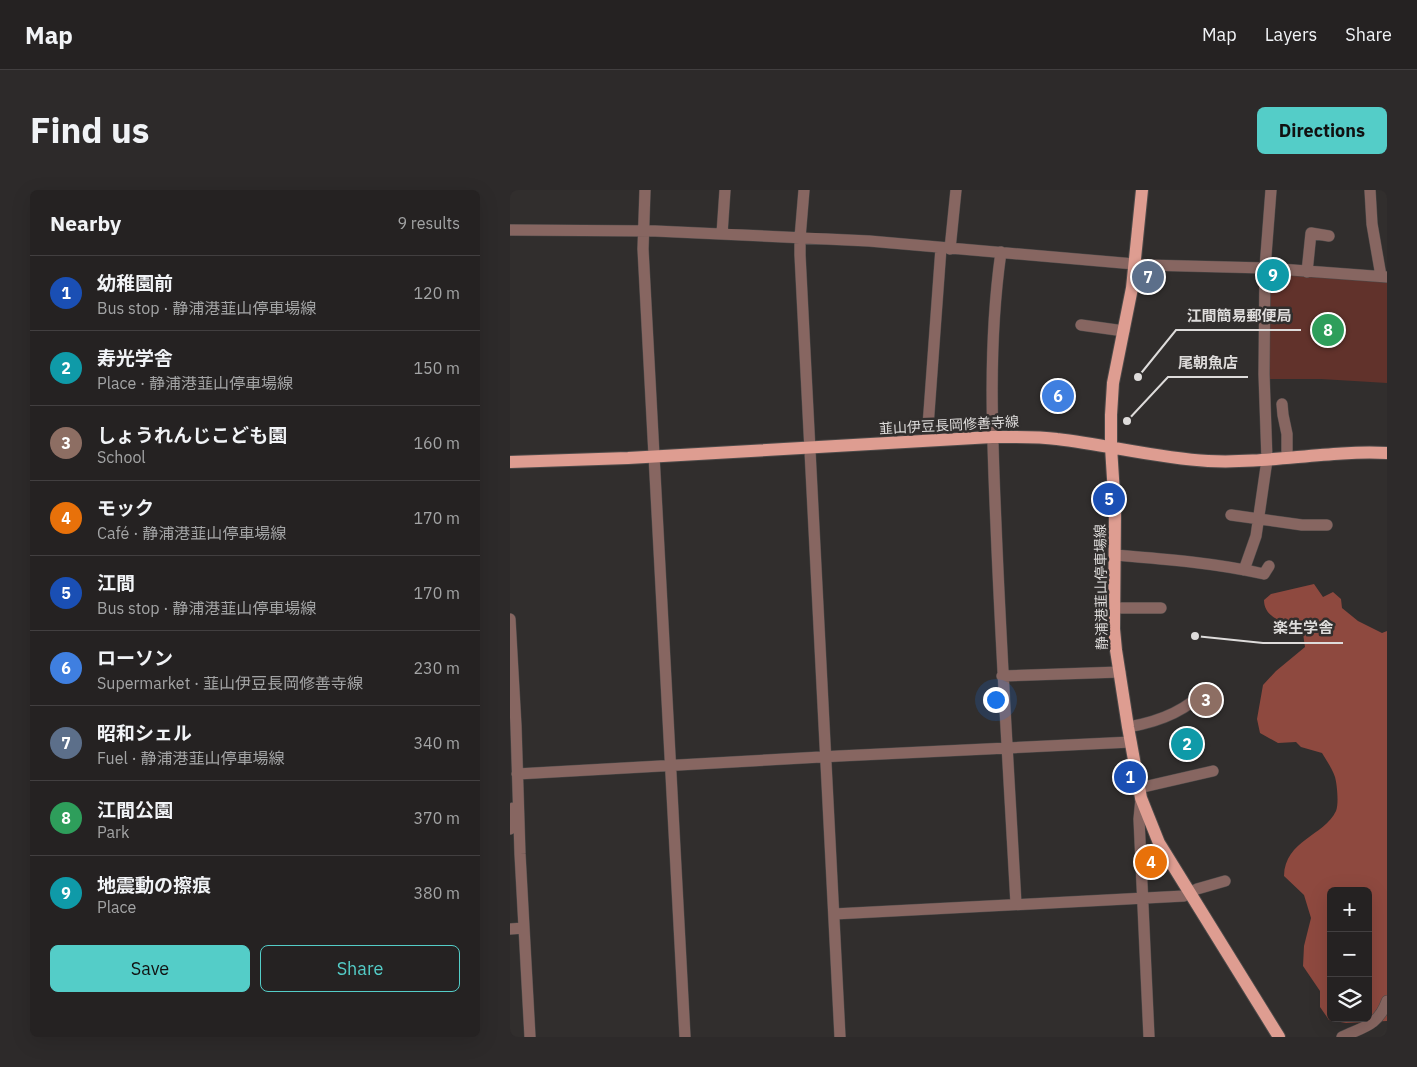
<!DOCTYPE html>
<meta charset="utf-8">
<style>
body{margin:0;font-family:"IBM Plex Sans","Noto Sans JP",sans-serif;background:#2d2a2a;color:#f1f3f6}
.controls{position:absolute;right:15px;bottom:15px;display:grid;overflow:hidden;border-radius:8px;box-shadow:0 5px 20px #0002}
.controls button{width:45px;height:45px;display:grid;place-items:center;padding:0;border:0;border-bottom:1px solid #423f40;background:#252222;color:#f1f3f6;font:25px sans-serif}
.you{position:absolute;left:485px;top:509px;width:18px;height:18px;margin:-12px;border:4px solid #fff;border-radius:50%;background:#1a73e8;box-shadow:0 0 0 8px #1a73e833}
.badge{display:grid;place-items:center;width:32px;height:32px;border-radius:50%;background:#54cdc8;color:#fff;font-size:16px;font-weight:700}
.pin{position:absolute;translate:-50% -50%;border:2px solid #fff;box-shadow:0 1px 5px #0006}
.list{margin:0;padding:0;list-style:none}
h2{display:flex;justify-content:space-between;align-items:center;height:65px;margin:0;padding:0 20px;font-size:21px}
h2 small{font-size:16px;font-weight:400;color:#a3a4a5}
.list li{display:grid;grid-template-columns:32px 1fr auto;gap:15px;align-items:center;box-sizing:border-box;height:75px;padding:0 20px;border-top:1px solid #423f40}
.list b{display:block;font-size:19px;white-space:nowrap}
.list p{margin:0;font-size:16px;white-space:nowrap;color:#a3a4a5}
.list em{font-size:16px;font-style:normal;color:#a3a4a5}
.actions{display:flex;gap:10px;padding:15px 20px}
.actions a{flex:1;padding:11px 0;border:1px solid #54cdc8;border-radius:8px;text-align:center;font-size:18px;color:#54cdc8}
.actions .main{background:#54cdc8;color:#111}
.icon{flex:none;width:28px;height:28px;fill:none;stroke:currentColor;stroke-width:2;stroke-linecap:round;stroke-linejoin:round}
.map{position:relative;flex:none;width:877px;height:847px;overflow:hidden;border-radius:8px}
header{display:flex;align-items:center;gap:30px;box-sizing:border-box;height:70px;padding:0 25px;background:#252222;border-bottom:1px solid #423f40}
header strong{font-size:24px}
nav{display:flex;gap:28px;margin-inline-start:auto;font-size:18px}
.intro{display:flex;align-items:center;justify-content:space-between;box-sizing:border-box;height:120px;padding:0 30px}
h1{margin:0;font-size:35px}
.button{padding:12px 22px;border-radius:8px;background:#54cdc8;color:#111;font-size:18px;font-weight:700}
main{display:flex;gap:30px;padding:0 30px}
aside{flex:1;background:#252222;border-radius:8px;box-shadow:0 5px 20px #0002}
.map>svg:first-child{display:block}
.green{fill:#61322b}
.forest{fill:#8e493f;fill-rule:evenodd}
.lines{fill:none;stroke-linecap:round;stroke-linejoin:round}
.minor-casing{stroke:#4d4a49;stroke-width:12}
.major-casing{stroke:#4d4a49;stroke-width:14}
.minor{stroke:#876661;stroke-width:11}
.major{stroke:#de9d91;stroke-width:12}
.labels{text-anchor:middle;stroke-width:5;stroke-linejoin:round;paint-order:stroke}
.street-label{font-size:14px;fill:#dedcdb;stroke:#312e2d}
.leader{fill:none;stroke:#dedcdb;stroke-width:2}
.callout-dot{fill:#dedcdb;stroke:#312e2d;stroke-width:2}
.callout-label{font-size:15px;text-anchor:middle;font-weight:bold;fill:#dedcdb;stroke:#312e2d;stroke-width:5;stroke-linejoin:round;paint-order:stroke}
</style>
<header>
<strong>Map</strong>
<nav><a>Map</a><a>Layers</a><a>Share</a></nav>
</header>
<div class="intro"><h1>Find us</h1><a class="button">Directions</a></div>
<main>
<aside>
<h2>Nearby<small>9 results</small></h2>
<ul class="list">
<li><span class="badge" style="background:#1a4fb4">1</span><div><b>幼稚園前</b><p>Bus stop · 静浦港韮山停車場線</p></div><em>120 m</em></li>
<li><span class="badge" style="background:#0f9aa8">2</span><div><b>寿光学舎</b><p>Place · 静浦港韮山停車場線</p></div><em>150 m</em></li>
<li><span class="badge" style="background:#8d6e63">3</span><div><b>しょうれんじこども園</b><p>School</p></div><em>160 m</em></li>
<li><span class="badge" style="background:#e8710a">4</span><div><b>モック</b><p>Café · 静浦港韮山停車場線</p></div><em>170 m</em></li>
<li><span class="badge" style="background:#1a4fb4">5</span><div><b>江間</b><p>Bus stop · 静浦港韮山停車場線</p></div><em>170 m</em></li>
<li><span class="badge" style="background:#3f7fe0">6</span><div><b>ローソン</b><p>Supermarket · 韮山伊豆長岡修善寺線</p></div><em>230 m</em></li>
<li><span class="badge" style="background:#5c6f8a">7</span><div><b>昭和シェル</b><p>Fuel · 静浦港韮山停車場線</p></div><em>340 m</em></li>
<li><span class="badge" style="background:#2e9e5b">8</span><div><b>江間公園</b><p>Park</p></div><em>370 m</em></li>
<li><span class="badge" style="background:#0f9aa8">9</span><div><b>地震動の擦痕</b><p>Place</p></div><em>380 m</em></li>
</ul>
<div class="actions"><a class="main">Save</a><a>Share</a></div>
</aside>
<div class="map">
<svg width="877" height="847" viewBox="0 0 877 847">
<rect width="100%" height="100%" fill="#312e2d"/>
<path class="green" d="M760,82L877,91V193L811,189H759Z"/>
<path class="forest" d="M804,394L813,407L823,402L831,409L832,418L848,431L872,443L877,441V831L836,833L819,830L810,817V801L793,776L794,756L801,728L794,705L774,686C775,650 814,646 826,621C829,614 827,594 825,587C822,578 816,570 812,563L791,557L786,552L768,553L750,543L747,529L753,495L766,481L795,457L792,437C777,434 754,429 754,410L761,404ZM821,701H858V828H821Z"/>
<g class="lines">
<g class="minor-casing">
<path id="minor" d="M135,0L133,59L175,847
M294,0L290,48V65L330,847
M860,0L862,34L871,86
M0,40L145,41L359,51L636,75L755,78L877,87
M212,44L215,0
M440,59L446,0
M491,62C478,153 482,244 486,335C491,461 499,587 506,714
M797,82L801,43L819,46
M571,135L614,141
M772,214L773,225L777,244V268
M417,250L431,58
M721,325L792,335H817
M605,365C654,369 705,373 754,384L759,376
M734,380L746,346L757,270L754,184L755,78L761,0
M604,418H651
M0,429L6,536L10,664L20,847
M492,486L610,482
M618,537C648,532 677,521 697,498
M7,584L329,566L621,552
M629,598L703,581
M631,608L629,629L639,847
M0,639L3,618
M324,724L674,706L687,699L715,691
M0,739L14,738
M832,847C853,837 868,836 877,811"/>
</g>
<g class="major-casing">
<path id="major" d="M632,0L622,98L603,193L601,225V257L605,320L604,439L606,460L618,537L631,608L649,653L769,847
M0,272L118,268L482,247C504,247 526,246 547,249C598,255 647,268 698,271C758,274 817,260 877,263"/>
</g>
<use href="#minor" class="minor"/>
<use href="#major" class="major"/>
</g>
<g class="labels">
<g class="street-label">
<text transform="translate(439 235) rotate(-3)" y="5">韮山伊豆長岡修善寺線</text>
<text transform="translate(591 397) rotate(-91)" y="5">静浦港韮山停車場線</text>
</g>
</g>
<path class="leader" d="M628 187L666 140H791M617 231L658 187H738M685 446L753 453H833"/>
<g class="callout-dot">
<circle cx="628" cy="187" r="5"/>
<circle cx="617" cy="231" r="5"/>
<circle cx="685" cy="446" r="5"/>
</g>
<g class="callout-label">
<text x="729" y="131">江間簡易郵便局</text>
<text x="698" y="178">尾朝魚店</text>
<text x="793" y="443">楽生学舎</text>
</g>
</svg>
<div class="controls">
<button>+</button>
<button>−</button>
<button><svg class="icon" aria-label="layers" viewBox="0 0 24 24"><path d="M12 4l9 5-9 5-9-5zM3 14l9 5 9-5"/></svg></button>
</div>
<div class="you"></div>
<div class="pin badge" style="left:620px;top:587px;background:#1a4fb4">1</div>
<div class="pin badge" style="left:677px;top:554px;background:#0f9aa8">2</div>
<div class="pin badge" style="left:696px;top:510px;background:#8d6e63">3</div>
<div class="pin badge" style="left:641px;top:672px;background:#e8710a">4</div>
<div class="pin badge" style="left:599px;top:309px;background:#1a4fb4">5</div>
<div class="pin badge" style="left:548px;top:206px;background:#3f7fe0">6</div>
<div class="pin badge" style="left:638px;top:87px;background:#5c6f8a">7</div>
<div class="pin badge" style="left:818px;top:140px;background:#2e9e5b">8</div>
<div class="pin badge" style="left:763px;top:85px;background:#0f9aa8">9</div>
</div>
</main>
